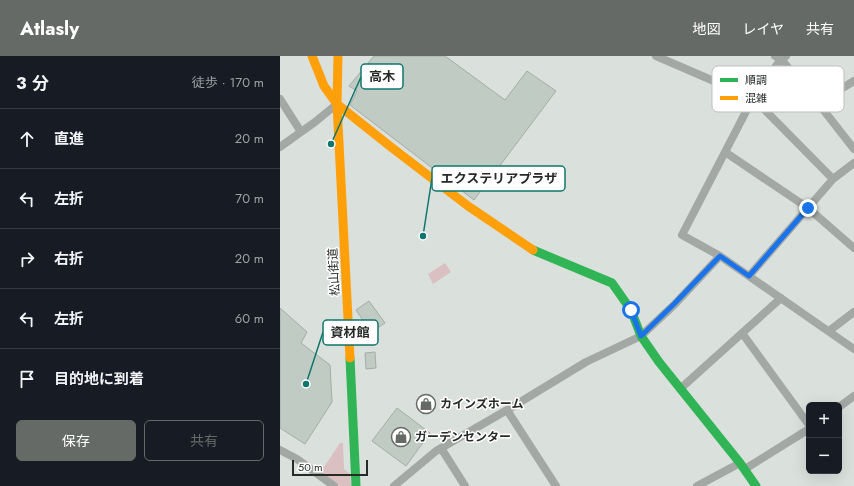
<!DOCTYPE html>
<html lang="ja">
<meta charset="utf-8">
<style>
body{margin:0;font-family:Jost,"Noto Sans JP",sans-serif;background:#242831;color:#f1f3f6}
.controls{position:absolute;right:12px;bottom:12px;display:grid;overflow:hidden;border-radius:6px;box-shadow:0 4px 16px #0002}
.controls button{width:36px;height:36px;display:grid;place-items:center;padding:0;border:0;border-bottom:1px solid #363941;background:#171b24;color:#f1f3f6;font:20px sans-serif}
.scale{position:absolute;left:12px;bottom:10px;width:76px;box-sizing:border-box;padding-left:4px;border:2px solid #262b27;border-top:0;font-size:11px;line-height:14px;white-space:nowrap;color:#262b27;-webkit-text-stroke:3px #fff;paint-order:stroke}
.stop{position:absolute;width:12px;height:12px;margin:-9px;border:3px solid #1a73e8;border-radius:50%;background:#fff}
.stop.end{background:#1a73e8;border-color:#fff;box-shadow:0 1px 4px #0008}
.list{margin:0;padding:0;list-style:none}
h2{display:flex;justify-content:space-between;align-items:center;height:52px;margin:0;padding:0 16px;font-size:17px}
h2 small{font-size:13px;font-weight:400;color:#9ea1a6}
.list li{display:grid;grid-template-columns:26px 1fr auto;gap:12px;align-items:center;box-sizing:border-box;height:60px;padding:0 16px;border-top:1px solid #363941}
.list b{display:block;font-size:15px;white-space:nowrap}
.list em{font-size:13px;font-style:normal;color:#9ea1a6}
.actions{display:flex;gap:8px;padding:12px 16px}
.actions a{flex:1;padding:9px 0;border:1px solid #656a66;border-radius:6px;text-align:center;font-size:14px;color:#656a66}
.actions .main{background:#656a66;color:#fff}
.icon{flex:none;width:22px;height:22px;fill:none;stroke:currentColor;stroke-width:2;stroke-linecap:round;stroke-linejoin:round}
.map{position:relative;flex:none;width:574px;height:430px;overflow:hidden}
header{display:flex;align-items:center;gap:24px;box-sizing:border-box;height:56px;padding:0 20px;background:#656a66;color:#fff}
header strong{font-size:19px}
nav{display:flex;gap:22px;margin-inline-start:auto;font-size:14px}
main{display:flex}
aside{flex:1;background:#171b24}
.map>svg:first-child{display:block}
.green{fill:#dbc0c1}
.building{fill:#c0ccc3;stroke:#a6aba7}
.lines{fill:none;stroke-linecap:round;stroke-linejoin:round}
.street{stroke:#a4a8a5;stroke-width:8}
.fast{stroke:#30b455;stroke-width:9}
.slow{stroke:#ff9f0a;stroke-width:9}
.route{stroke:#1a73e8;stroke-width:5}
.labels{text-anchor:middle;stroke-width:3;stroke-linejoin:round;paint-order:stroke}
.street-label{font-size:12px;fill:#262b27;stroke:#fff}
.poi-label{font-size:12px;font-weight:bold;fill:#262b27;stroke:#fff;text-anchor:start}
.key{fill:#fff;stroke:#bebfbe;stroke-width:1}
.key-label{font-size:11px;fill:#262b27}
.leader{fill:none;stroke:#0f766e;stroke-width:1.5}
.callout-dot{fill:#0f766e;stroke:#fff;stroke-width:1.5}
.callout{fill:#fff;stroke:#0f766e;stroke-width:1.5}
.callout-label{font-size:13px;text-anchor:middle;font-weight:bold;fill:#262b27}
</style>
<header>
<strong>Atlasly</strong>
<nav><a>地図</a><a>レイヤ</a><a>共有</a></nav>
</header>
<main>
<aside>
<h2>3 分<small>徒歩 · 170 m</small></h2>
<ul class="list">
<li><svg class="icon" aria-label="ahead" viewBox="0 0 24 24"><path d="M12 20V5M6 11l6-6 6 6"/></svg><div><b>直進</b></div><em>20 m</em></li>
<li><svg class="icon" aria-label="left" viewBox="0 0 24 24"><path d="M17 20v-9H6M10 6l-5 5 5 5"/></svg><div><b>左折</b></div><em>70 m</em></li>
<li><svg class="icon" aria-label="right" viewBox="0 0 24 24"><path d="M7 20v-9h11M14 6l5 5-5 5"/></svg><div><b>右折</b></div><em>20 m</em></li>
<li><svg class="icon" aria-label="left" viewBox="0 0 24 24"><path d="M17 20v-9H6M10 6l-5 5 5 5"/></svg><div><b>左折</b></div><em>60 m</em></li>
<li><svg class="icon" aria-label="arrive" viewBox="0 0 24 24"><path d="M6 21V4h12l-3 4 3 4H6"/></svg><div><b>目的地に到着</b></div></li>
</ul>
<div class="actions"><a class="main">保存</a><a>共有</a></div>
</aside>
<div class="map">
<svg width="574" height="430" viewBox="0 0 574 430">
<rect width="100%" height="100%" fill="#dae0db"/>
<path class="green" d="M165,207L171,216L153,228L148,218Z
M60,387H63L64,413L70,418L71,430H60L40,417Z"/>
<path class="building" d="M94,0H165L225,44L247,15L276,35L194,144L70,49L77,35L69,30Z
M89,245L105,267L91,276L76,254Z
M0,252L27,276L21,287L50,309L52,346L25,388L0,372Z
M95,296L96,312L86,313L85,297Z
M117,352L150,377L126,410L92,385Z"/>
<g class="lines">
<path class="street" d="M376,0L473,42L553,123
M495,0L501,3L538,47L574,93
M506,0L501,3L473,42L402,179L440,200L574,293
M0,43L21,76
M538,47L574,25
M0,91L35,66L57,48
M445,96L528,152L574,192
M469,220L553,123L574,107
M549,275L574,256
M462,277L529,369
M400,333L501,242
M559,351L574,340
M227,354L276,430
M161,392L185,430
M0,394L17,403L54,430
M465,413L529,373
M114,430L156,395L227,354L306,306L361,280L394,249L440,200
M417,430L460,407"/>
<path class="fast" d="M253,194L332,227L351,254L361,280L379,306L460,407L476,430
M70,302L76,430"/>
<path class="slow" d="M32,0L44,30L57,48L111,91L188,150L253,194
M58,0L57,48L70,302"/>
</g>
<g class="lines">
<path class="route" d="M351,254L361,280L394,248L440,200L469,220L528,152"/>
</g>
<defs>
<g id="shop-ring" transform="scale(1)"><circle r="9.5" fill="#fff" stroke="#656a66" stroke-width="1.5"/><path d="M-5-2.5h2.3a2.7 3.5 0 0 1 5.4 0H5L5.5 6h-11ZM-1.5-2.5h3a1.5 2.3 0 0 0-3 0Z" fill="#656a66"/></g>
</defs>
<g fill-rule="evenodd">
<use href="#shop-ring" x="146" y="348"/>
<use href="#shop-ring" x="121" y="381"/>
</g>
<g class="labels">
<g class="street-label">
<text transform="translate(54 216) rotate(-93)" y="4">松山街道</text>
</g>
<g class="poi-label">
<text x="160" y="352">カインズホーム</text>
<text x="135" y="385">ガーデンセンター</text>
</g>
</g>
<rect x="432" y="10" width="132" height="46" rx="6" class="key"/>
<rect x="440" y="22" width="18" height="4" fill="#30b455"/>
<rect x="440" y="40" width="18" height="4" fill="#ff9f0a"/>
<g class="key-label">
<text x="465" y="28">順調</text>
<text x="465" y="46">混雑</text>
</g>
<path class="leader" d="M51 88L81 21M143 180L152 122M26 328L43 276"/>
<g class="callout-dot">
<circle cx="51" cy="88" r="4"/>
<circle cx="143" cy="180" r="4"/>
<circle cx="26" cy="328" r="4"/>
</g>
<g class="callout">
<rect x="81" y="8" width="42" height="25" rx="4"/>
<rect x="152" y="110" width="133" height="25" rx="4"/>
<rect x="43" y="264" width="55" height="25" rx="4"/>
</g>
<g class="callout-label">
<text x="102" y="25">高木</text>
<text x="219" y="127">エクステリアプラザ</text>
<text x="70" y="281">資材館</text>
</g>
</svg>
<div class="controls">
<button>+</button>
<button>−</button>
</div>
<div class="scale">50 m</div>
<div class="stop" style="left:351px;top:254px"></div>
<div class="stop end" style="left:528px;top:152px"></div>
</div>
</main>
